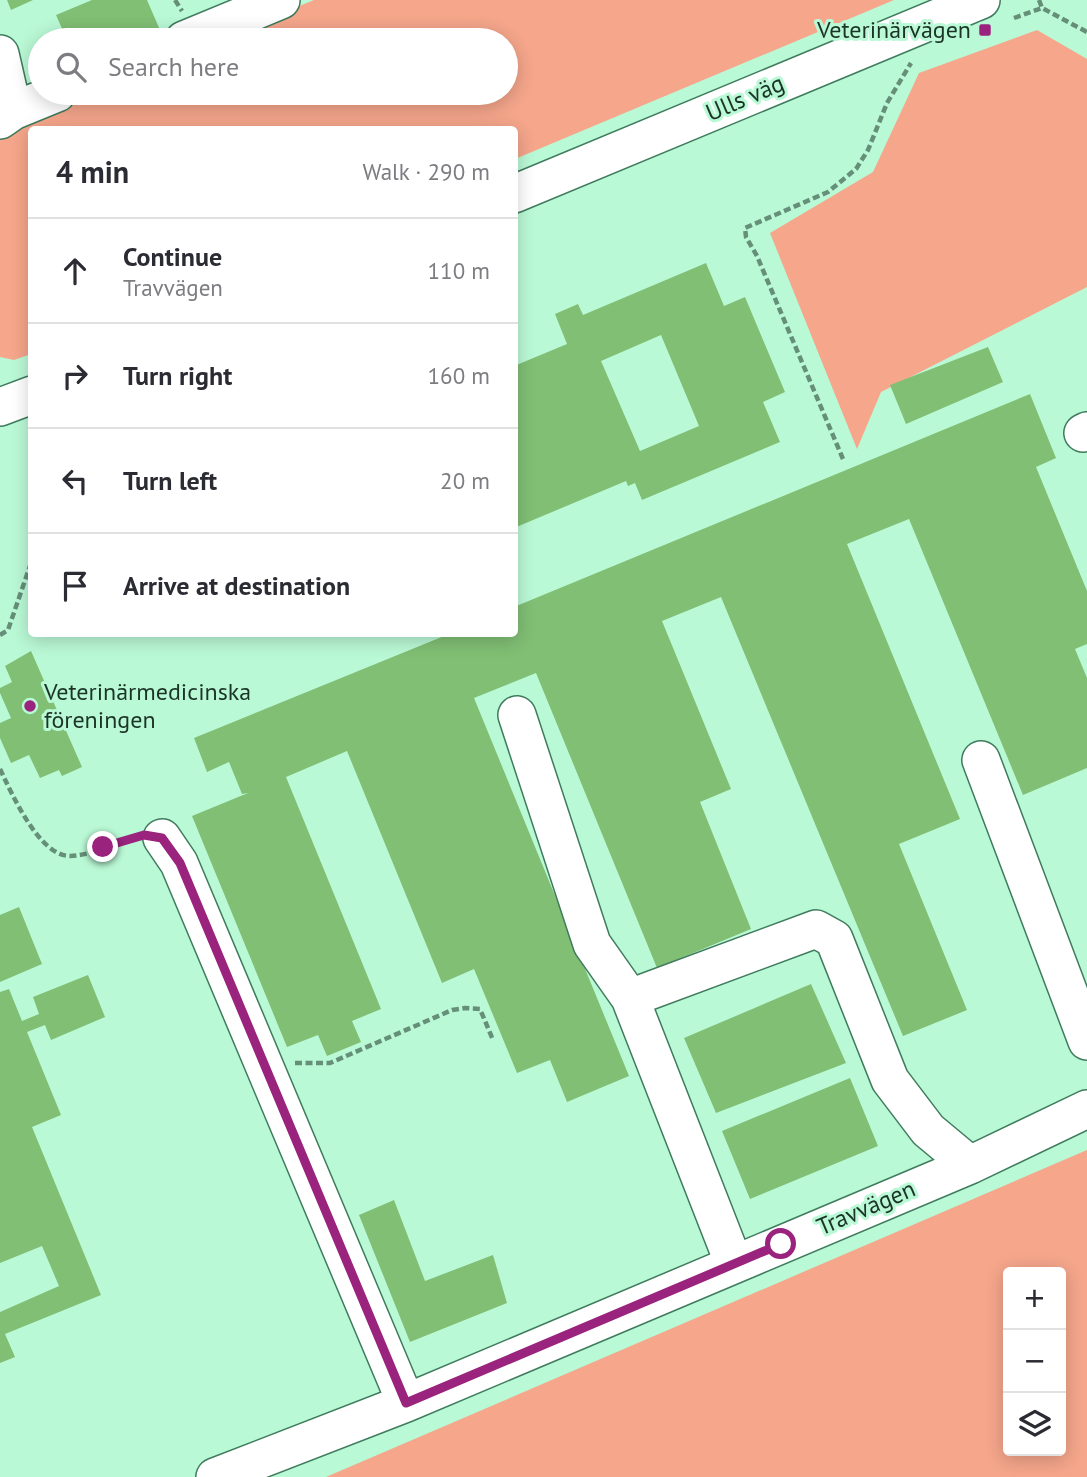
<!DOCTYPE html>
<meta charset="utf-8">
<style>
body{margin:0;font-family:"PT Sans",sans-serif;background:#f2f2f3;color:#2b2b33}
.controls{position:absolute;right:21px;bottom:21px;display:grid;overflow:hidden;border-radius:7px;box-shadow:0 4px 18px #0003}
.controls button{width:63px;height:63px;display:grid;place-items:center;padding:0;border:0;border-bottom:2px solid #e1e1e2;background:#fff;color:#2b2b33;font:35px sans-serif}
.stop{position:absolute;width:21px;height:21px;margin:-16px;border:5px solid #9a237d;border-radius:50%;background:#fff}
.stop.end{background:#9a237d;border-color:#fff;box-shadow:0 2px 7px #0008}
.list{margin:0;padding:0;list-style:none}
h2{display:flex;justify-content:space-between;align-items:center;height:91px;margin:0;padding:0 28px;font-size:30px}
h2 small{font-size:23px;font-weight:400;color:#7c7c81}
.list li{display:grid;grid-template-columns:46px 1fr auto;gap:21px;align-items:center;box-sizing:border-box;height:105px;padding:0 28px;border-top:2px solid #e1e1e2}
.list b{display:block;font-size:26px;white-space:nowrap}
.list p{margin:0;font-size:23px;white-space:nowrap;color:#7c7c81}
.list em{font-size:23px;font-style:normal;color:#7c7c81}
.icon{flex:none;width:38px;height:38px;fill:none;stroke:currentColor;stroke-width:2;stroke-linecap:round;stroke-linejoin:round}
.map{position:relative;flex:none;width:1087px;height:1477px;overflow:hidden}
.search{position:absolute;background:#fff;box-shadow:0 4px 18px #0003;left:28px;top:28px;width:490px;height:77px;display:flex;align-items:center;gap:18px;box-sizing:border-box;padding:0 24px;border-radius:38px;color:#7c7c81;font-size:26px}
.panel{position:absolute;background:#fff;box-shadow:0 4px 18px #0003;left:28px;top:126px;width:490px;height:511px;border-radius:7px}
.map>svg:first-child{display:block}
.green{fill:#f5a68b;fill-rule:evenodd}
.building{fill:#81bf74;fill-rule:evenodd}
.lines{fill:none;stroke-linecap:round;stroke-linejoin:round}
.minor-casing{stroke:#3f7b5d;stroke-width:40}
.path{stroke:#658f78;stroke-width:4.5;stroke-dasharray:7 3.5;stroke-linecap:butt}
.minor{stroke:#fff;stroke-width:37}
.route{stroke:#9a237d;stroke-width:9}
.poi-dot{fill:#9a237d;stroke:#baf9d6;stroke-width:2.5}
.labels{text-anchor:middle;stroke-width:6;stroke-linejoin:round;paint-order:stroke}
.poi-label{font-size:24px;fill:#1b3427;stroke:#baf9d6;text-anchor:end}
.street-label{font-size:24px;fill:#1b3427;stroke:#baf9d6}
</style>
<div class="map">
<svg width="1087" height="1477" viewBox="0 0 1087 1477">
<rect width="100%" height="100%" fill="#baf9d6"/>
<path class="green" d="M314,0H894L515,159L514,130H32L31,354L14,360L0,357V136L56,105L86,93H506V40H216Z
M1037,30L1087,59V287L881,392L857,449L770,233L873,172L919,73Z
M1087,1150V1477H326ZM1061,1272V1451H1008V1272Z"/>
<path class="building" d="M7,0H33L11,10Z
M92,0H147L160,30L136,40H67L56,15Z
M706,263L724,306L745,297L785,392L763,402L780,442L642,500L635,483L628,486L626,481L514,528V366L567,344L555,314L578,304L583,315ZM661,335L699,426L640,451L601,361Z
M988,347L1003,382L906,424L890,385Z
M1030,394L1056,458L1036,467L1087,591V644L1075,649L1087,678V768L1023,795L909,519L847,544L960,819L899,844L967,1010L903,1036L721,597L662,621L731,789L700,802L751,929L657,968L536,673L474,698L629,1076L567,1102L550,1060L517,1073L474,969L442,983L347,751L286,777L381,1009L352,1021L361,1042L327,1056L318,1035L287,1047L192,816L248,793L242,794L229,762L207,772L194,738L449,634H514V607Z
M31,651L82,767L62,776L59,770L40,778L29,755L11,763L0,738V723L11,718L0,693V688L12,682L5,666Z
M19,907L42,964L0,982V915Z
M88,975L105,1017L51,1040L45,1025L27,1032L61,1115L32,1127L101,1295L5,1334L15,1357L0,1363V1312L59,1286L42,1246L0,1263V992L9,989L22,1021L39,1014L33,997Z
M811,984L846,1063L716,1113L684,1038Z
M850,1078L878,1146L750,1199L722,1131Z
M394,1200L425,1281L493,1255L507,1303L410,1342L359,1215Z"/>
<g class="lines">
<g class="minor-casing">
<path id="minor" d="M184,40L281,0
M0,54L13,111L0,120
M13,111L57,93
M514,194L981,0
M0,407L32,395
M1083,433L1087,431
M517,715L592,944L630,998L734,1264
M981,760L1087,1041
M162,838L179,863L406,1403
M630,998L816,929L834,939L890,1080L928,1130L970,1165
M215,1477L406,1403L970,1165L1087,1109"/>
</g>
<path class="path" d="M175,0L182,11
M1039,0L1042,8
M1014,18L1042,8L1087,32
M843,459L757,256L746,237L745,228L828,192L856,169L868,150L887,103L911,63
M0,635L8,630L32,560
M0,769C12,794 39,856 70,856C87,856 117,844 134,838
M295,1063H330L452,1010L465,1008L480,1009L493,1040"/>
<use href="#minor" class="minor"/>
</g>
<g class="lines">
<path class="route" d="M103,847L144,835L162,838L180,863L406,1403L781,1244"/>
</g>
<g class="poi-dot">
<rect x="978" y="23" width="14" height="14" rx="3.5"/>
<circle cx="30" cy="706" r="7"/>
</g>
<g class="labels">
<g class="poi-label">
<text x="971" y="38">Veterinärvägen</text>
<text x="44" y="700" text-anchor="start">Veterinärmedicinska<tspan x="44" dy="28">föreningen</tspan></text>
</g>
<g class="street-label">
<text transform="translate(745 98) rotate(-23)" y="8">Ulls väg</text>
<text transform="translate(866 1208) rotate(-23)" y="8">Travvägen</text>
</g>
</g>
</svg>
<div class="controls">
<button>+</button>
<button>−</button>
<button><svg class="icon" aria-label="layers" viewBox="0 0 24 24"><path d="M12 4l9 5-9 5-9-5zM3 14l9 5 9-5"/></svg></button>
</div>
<div class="stop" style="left:781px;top:1244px"></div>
<div class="stop end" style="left:103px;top:847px"></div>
<div class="search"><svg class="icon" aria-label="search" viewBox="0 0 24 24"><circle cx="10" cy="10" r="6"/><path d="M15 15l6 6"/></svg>Search here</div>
<section class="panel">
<h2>4 min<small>Walk · 290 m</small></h2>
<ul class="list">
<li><svg class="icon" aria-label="ahead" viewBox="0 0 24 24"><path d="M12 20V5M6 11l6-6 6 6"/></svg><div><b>Continue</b><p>Travvägen</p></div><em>110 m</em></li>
<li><svg class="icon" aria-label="right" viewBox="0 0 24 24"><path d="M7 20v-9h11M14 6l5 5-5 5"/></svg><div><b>Turn right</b></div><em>160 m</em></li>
<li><svg class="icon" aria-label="left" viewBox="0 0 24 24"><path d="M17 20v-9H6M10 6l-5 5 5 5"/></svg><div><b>Turn left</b></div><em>20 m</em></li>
<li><svg class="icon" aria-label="arrive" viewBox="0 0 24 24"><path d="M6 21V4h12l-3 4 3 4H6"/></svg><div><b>Arrive at destination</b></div></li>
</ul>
</section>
</div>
